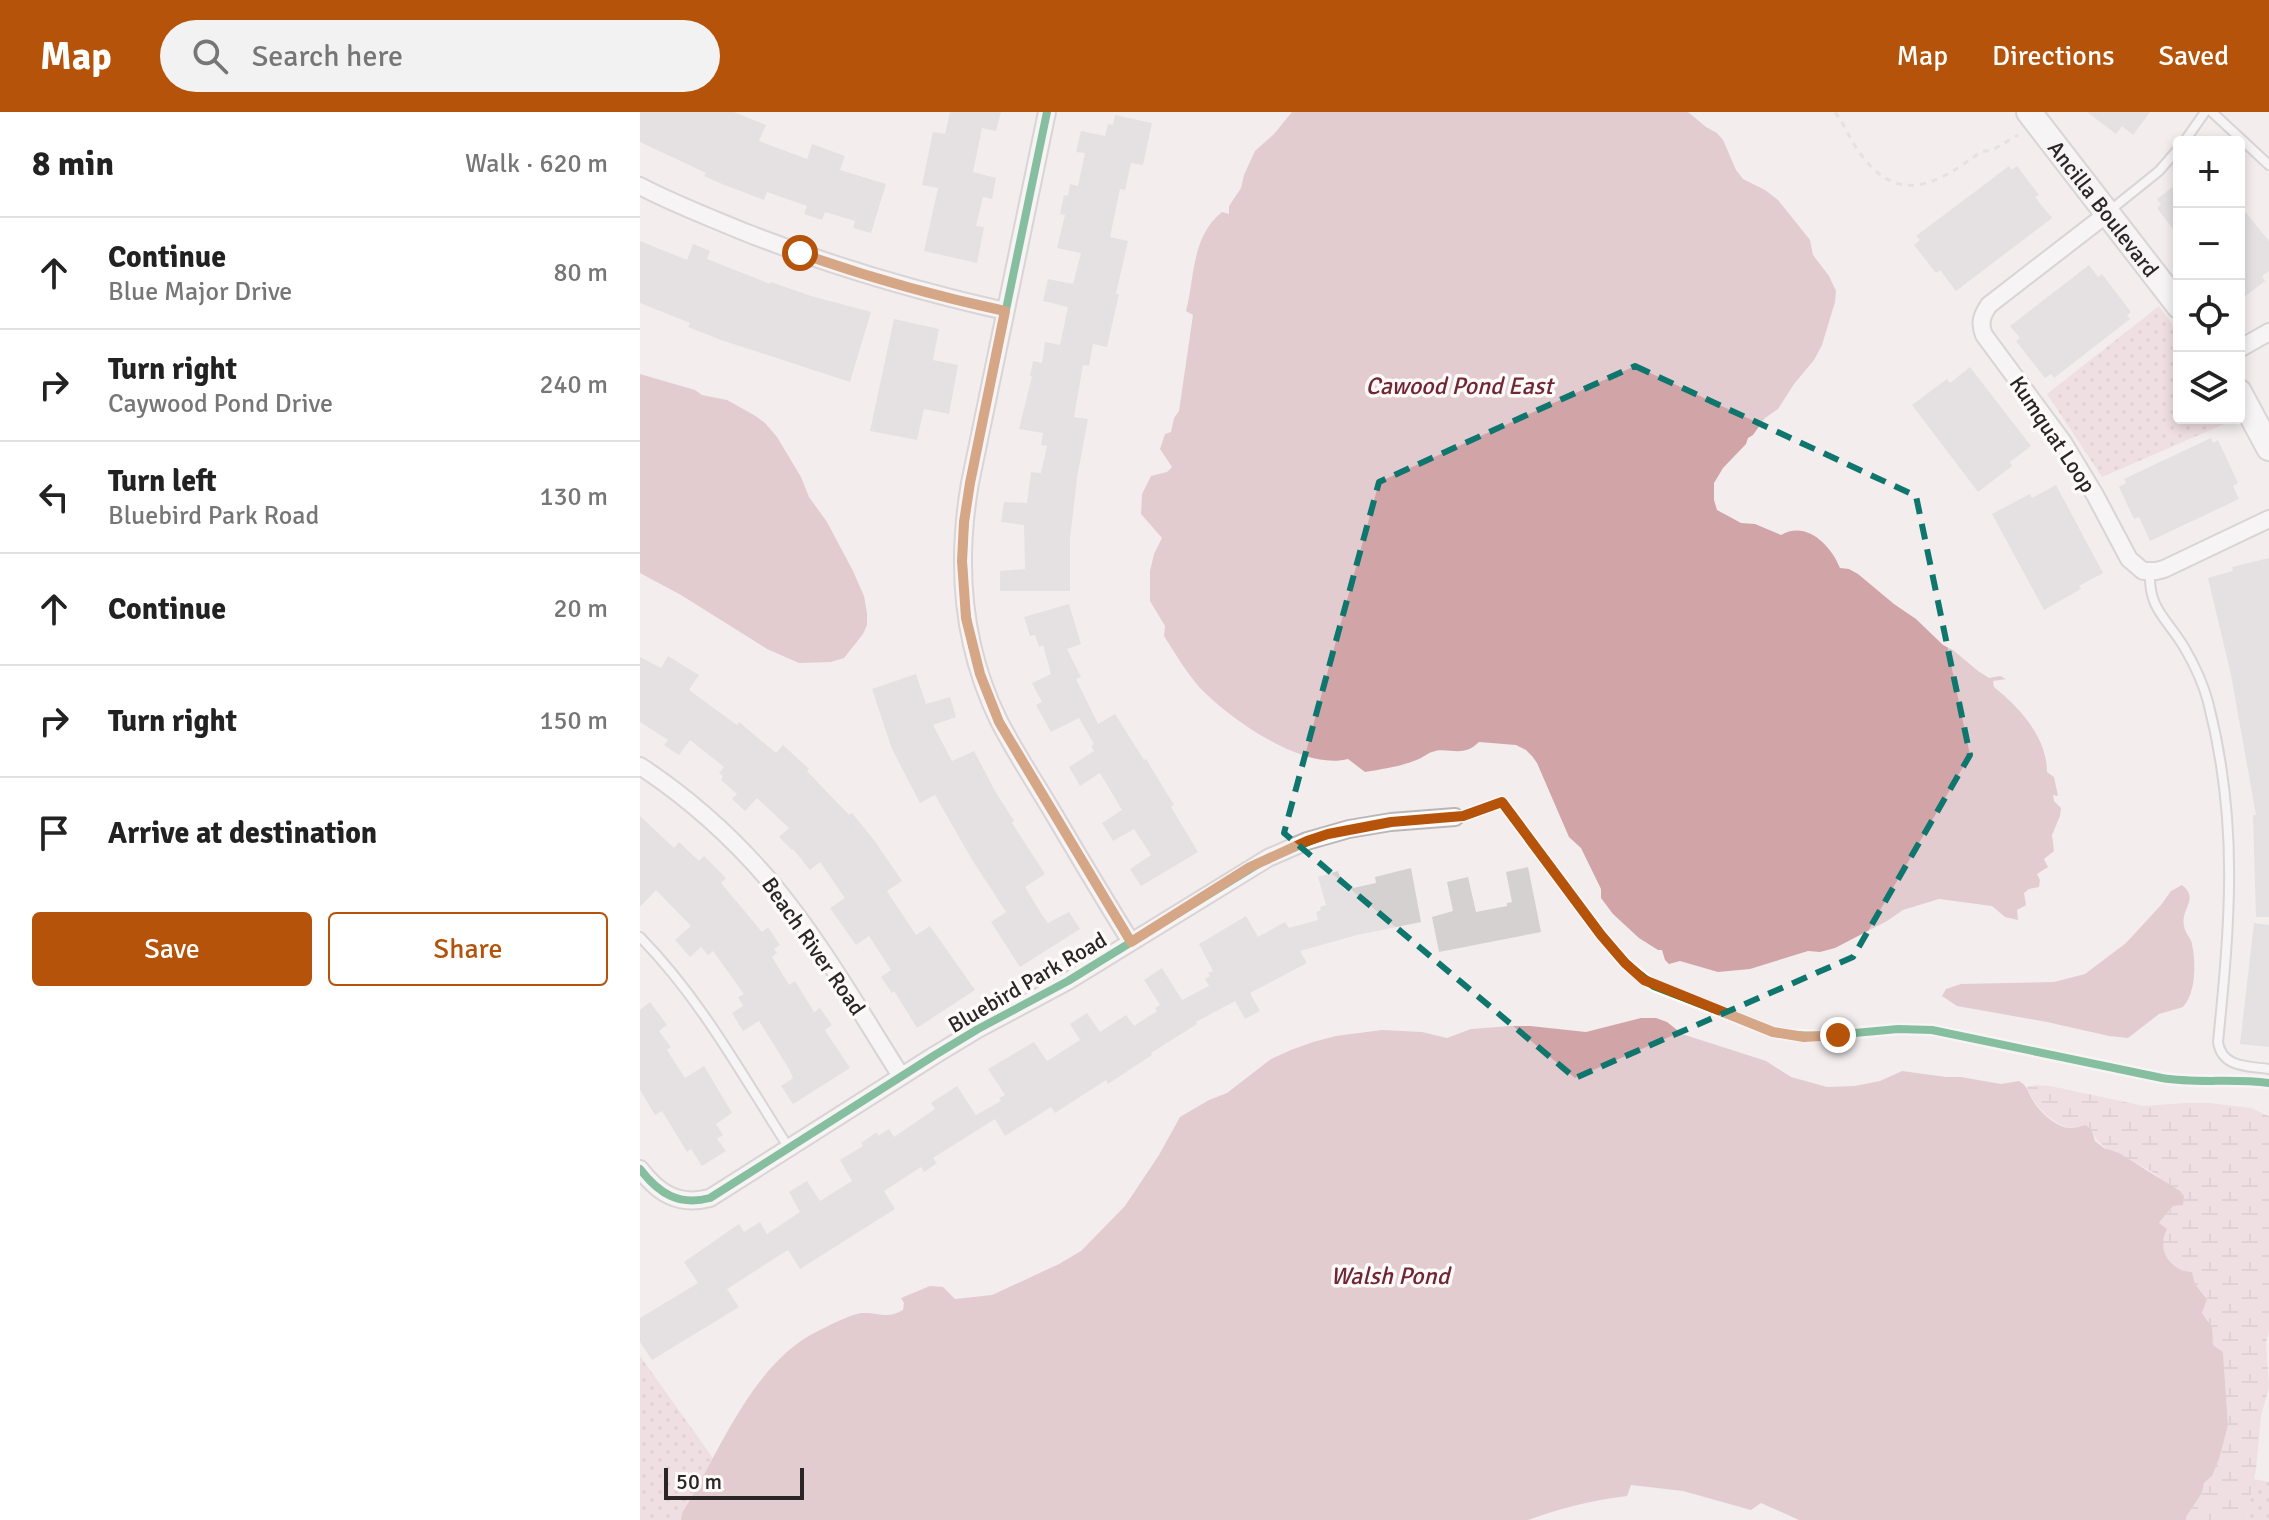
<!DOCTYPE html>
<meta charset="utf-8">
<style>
body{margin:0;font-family:Signika,sans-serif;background:#f2f2f2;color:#222}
.controls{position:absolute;right:24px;top:24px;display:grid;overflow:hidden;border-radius:8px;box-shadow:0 4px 12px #0003}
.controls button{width:72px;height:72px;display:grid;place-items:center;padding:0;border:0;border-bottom:2px solid #e0e0e0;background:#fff;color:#222;font:40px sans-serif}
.scale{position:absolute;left:24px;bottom:20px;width:140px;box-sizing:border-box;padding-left:8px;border:4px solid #2a2627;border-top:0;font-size:22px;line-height:28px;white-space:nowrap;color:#2a2627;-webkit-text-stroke:6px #fefafa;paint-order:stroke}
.stop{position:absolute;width:24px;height:24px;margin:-18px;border:6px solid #b45309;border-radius:50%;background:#fff}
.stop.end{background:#b45309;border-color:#fff;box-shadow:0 2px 8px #0008}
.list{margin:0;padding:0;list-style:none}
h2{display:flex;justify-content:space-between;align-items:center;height:104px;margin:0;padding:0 32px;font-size:34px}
h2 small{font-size:26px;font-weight:400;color:#767676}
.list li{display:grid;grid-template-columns:52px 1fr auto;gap:24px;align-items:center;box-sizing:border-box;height:112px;padding:0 32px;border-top:2px solid #e0e0e0}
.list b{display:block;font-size:30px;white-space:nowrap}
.list p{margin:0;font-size:26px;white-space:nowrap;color:#767676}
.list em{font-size:26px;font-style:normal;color:#767676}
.actions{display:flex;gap:16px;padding:24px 32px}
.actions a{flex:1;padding:18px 0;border:2px solid #b45309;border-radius:8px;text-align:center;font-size:28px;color:#b45309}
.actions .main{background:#b45309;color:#fff}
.icon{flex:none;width:44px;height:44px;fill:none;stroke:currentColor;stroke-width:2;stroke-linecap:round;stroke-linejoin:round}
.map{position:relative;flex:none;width:1629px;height:1408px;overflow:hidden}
header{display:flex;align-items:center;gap:48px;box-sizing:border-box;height:112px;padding:0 40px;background:#b45309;color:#fff}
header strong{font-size:38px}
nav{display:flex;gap:44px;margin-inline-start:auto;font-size:28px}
.search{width:560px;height:72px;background:#f2f2f2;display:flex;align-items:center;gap:20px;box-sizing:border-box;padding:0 28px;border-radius:44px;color:#767676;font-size:30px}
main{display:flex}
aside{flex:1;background:#fff}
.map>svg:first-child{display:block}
.green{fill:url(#green-dots)}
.wetland{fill:url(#wetland-marsh)}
.water{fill:#d1a4a8}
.building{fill:#d5d1d1}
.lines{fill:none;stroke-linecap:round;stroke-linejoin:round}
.lane-casing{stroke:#bab5b6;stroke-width:12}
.street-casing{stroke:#bab5b6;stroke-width:20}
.secondary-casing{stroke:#bab5b6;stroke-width:28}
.path{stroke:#d5d4d4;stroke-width:3;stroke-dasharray:6 6;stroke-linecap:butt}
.lane{stroke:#fdfcfc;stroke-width:8}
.street{stroke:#fdfcfc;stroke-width:16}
.secondary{stroke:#fdfcfc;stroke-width:24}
.cycleway-casing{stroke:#fefafa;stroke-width:13}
.cycleway{stroke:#00873e;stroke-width:8}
.route{stroke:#b45309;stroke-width:10}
.marked{fill:none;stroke:#0f766e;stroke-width:6;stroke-dasharray:16 10;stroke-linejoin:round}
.labels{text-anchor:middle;stroke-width:7;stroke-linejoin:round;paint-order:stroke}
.street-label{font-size:22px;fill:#2a2627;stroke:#fefafa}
.water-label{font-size:24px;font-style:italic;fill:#712634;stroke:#fefafa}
</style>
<header>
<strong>Map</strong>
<div class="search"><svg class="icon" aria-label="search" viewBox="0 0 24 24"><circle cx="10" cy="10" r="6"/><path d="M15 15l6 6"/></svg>Search here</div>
<nav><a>Map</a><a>Directions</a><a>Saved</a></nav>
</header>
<main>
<aside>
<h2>8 min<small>Walk · 620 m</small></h2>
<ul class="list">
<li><svg class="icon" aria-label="ahead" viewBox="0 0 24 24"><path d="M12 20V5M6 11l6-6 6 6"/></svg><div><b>Continue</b><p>Blue Major Drive</p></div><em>80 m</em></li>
<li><svg class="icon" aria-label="right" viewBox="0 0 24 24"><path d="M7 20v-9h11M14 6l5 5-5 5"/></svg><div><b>Turn right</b><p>Caywood Pond Drive</p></div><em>240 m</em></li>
<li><svg class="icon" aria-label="left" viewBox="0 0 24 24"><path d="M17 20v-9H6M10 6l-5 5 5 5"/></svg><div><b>Turn left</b><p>Bluebird Park Road</p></div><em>130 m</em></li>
<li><svg class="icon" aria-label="ahead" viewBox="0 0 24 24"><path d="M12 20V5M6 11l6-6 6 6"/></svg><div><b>Continue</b></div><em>20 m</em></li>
<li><svg class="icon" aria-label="right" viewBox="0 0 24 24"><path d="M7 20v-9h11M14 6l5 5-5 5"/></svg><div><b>Turn right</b></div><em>150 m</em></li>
<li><svg class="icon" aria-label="arrive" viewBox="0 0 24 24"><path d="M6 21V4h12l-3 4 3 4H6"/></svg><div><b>Arrive at destination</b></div></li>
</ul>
<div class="actions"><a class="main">Save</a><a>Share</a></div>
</aside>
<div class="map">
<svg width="1629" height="1408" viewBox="0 0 1629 1408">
<defs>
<pattern id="green-dots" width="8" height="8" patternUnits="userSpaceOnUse" patternTransform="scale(2)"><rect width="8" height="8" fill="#eccfd2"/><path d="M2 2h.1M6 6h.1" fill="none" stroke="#cbb2b4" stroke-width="1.8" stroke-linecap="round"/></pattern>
<pattern id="wetland-marsh" width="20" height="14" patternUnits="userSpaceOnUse" patternTransform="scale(2)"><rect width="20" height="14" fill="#eccfd2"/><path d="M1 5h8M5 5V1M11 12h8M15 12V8" fill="none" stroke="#cbb2b4"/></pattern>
</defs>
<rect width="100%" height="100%" fill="#f3edee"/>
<path class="green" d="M1519,194L1539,222V306H1587L1589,310L1462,365L1407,282Z
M0,1244L73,1346L42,1401L41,1408H0Z
M1614,1367L1629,1370V1408H1606Z"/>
<path class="wetland" d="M1396,973L1410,974L1504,994L1545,991H1569L1611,996L1629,1004V1218L1626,1231L1629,1275L1621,1304L1616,1357L1606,1408H1546V1405L1562,1381L1564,1371L1572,1364L1588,1313L1583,1240L1573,1233L1568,1208L1562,1201L1567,1186L1555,1172L1552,1160C1522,1159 1524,1134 1519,1112L1533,1094H1539C1533,1085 1528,1074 1521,1067C1504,1049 1460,1044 1452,1019L1439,1014L1430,1017C1409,1008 1395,996 1387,975Z"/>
<path class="water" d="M652,0H1048L1066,15L1077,21L1083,28L1096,58L1103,67L1125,78L1138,88L1170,128L1173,143L1189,164L1196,179L1195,190L1182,233L1174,248L1154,272L1138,297L1125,306L1113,323L1108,326L1106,332L1083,356L1074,371V388L1077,398L1101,411L1115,412L1141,423C1166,408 1191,433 1200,456L1209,457L1218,462L1254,492L1276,507L1303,533L1313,538L1338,559L1349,566L1360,564L1366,567L1353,569L1354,575C1379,595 1407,625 1407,660L1414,665L1418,684L1413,683L1414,689L1421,696L1420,704L1412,723L1414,739L1404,747L1408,755L1397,762L1400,768L1399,775L1389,777L1384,781L1386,793L1377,798L1378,808L1365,805L1352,794L1299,787L1263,798L1247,809L1195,836L1180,840L1168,839L1110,857L1078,860L1040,849L1029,852L1025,848L1022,838H1018L999,826L973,802L961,786V777L941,736L929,725L897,651L892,644L886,638L876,633L839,630C822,647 808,634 792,640C788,641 785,644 781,646C764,654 743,657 725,660L708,647C663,659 590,607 560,576C546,560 535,541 524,524L525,514L510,489V459L514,442L522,426L501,402L502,382L511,364L527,360L532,355L520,337L525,322L531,320L534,306L539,299L553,203L546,199C555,165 551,125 582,100L589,102V94L601,76L604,63L615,39L634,22Z
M0,262L55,278L62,283L87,288L114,303L125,311L137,325L161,365L169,385L187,410L213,459L224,484L227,501V513L223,522L204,546L191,550L159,551L127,537L41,483L0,461Z
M1542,773C1560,787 1540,797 1544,814C1545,821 1551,826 1552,832C1556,851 1556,881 1543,895L1519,902L1488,926L1469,924L1407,910L1317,894L1302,884L1306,877L1321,872L1414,870L1445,862L1486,831L1521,793L1531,779Z
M1001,906H1016L1027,910L1042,922L1126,949L1151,965L1187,975L1215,974L1240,969L1262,959L1306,965H1321L1361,972L1379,969C1387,974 1387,977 1391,985C1397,998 1418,1018 1433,1016C1437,1015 1442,1014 1446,1013L1452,1019L1455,1029L1464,1036L1479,1041L1540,1079L1544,1084L1543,1093L1533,1094L1519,1111L1527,1117C1516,1137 1530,1159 1552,1160L1555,1172L1567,1187L1562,1201L1572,1215L1573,1233L1583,1240L1588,1313L1579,1347L1572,1364L1564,1371L1562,1381L1546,1405V1408H1159L1121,1391L1111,1398L1043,1379L991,1373L987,1384C953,1388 921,1396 888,1408H41L42,1401C79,1342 111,1253 176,1220C187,1215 210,1202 222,1201C240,1200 245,1208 263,1198L264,1191L261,1186L290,1174L303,1175L315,1187L352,1183L419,1152L441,1139L485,1094L519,1043L540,1005L569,988L587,981L631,947L651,938L673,930L696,924L742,918L782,920L807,926L831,917L871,914H890L946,920Z"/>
<path class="building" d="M0,0H94L126,13L119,29L167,47L172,32L205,44L200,58L246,72L231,121L213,116L215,109L185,100L182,108L164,102L167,94L127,80L124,88L82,72L64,64L66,61L0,30Z
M310,0H361L356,19L342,16L333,60L356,66L352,87L343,85L336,114L344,115L337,151L284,139L298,76L282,73L293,20L305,22Z
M1447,0H1510L1493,23L1482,14L1476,22Z
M475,3L512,11L503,53L491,51L485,78L480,77L470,125L488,129L476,182H479L467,235L453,232L449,254L443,253L434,305L448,307L437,366L430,427V479H360V459L385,457L384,413L361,410L364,390L387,391L391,360L401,361L407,334L401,333L403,321L379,317L392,264H390L393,249L402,251L405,230L420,233L428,195L403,189L408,167L433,172L441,141L417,136L425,103L420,102L424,83L428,84L430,72L438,74L445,41L436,40L441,19L465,24L468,12L473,13Z
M1369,54L1372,58L1377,54L1399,83L1395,85L1412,106L1316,179L1300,158L1296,161L1274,133L1280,128L1276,124Z
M1539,70V125L1517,96L1521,93L1517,87Z
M1599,92L1629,129V159L1622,164L1625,169L1599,189Z
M0,129L47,148L53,132L70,139L67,147L130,172L131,170L171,184L231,200L210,270L81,228L48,215L50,211L0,191Z
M1449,153L1458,165L1462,162L1491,200L1487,203L1490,207L1414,266L1411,262L1405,266L1376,229L1380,226L1370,214Z
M254,207L299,217L293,248L318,253L309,302L284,297L277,328L230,319Z
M1330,255L1391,334L1370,350L1372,354L1338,380L1272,293L1307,267L1310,271Z
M1571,326L1573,331L1578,328L1598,371L1593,374L1599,387L1510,429L1499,405L1494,407L1479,375L1486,371L1484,367Z
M1416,373L1463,461L1439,474L1441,477L1404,498L1352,402L1390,382L1392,386Z
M1629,446V805H1616L1613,703H1616L1591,563L1568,466L1593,459L1592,455Z
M429,492L441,532L427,537L441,565L436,567L458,612L475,602L504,648L506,647L534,693L531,695L558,740L501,774L490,757L511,743L494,717L473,729L462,711L482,698L460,661L440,674L429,655L454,639L451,634L454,632L439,606L411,620L396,593L402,590L392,571L411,562L403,533L399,535L395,523L390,524L384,505Z
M28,544L59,563L49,578L97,613L99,610L136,641L143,633L169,657L167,659L209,703L212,701L234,728L262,769L247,779L276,823L290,814L335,878L277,916L254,879L252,881L241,865L251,858L229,824L216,833L190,796L205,786L180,750L170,758L153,737L152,738L139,725L149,716L117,686L105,699L92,687L97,682L81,668L83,664L79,661L84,655L50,628L39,643L24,633L28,628L0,610V545L21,556Z
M276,562L286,592L310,585L316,605L293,613L312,649L334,639L355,679L374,709L372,711L405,762L385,775L402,803L408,811L429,800L440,817L380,855L351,810L366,800L331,746L295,683L280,691L252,637L232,577Z
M0,704L34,736L39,730L59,749L64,744L86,766L81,771L122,820L128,815L140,833L134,837L137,841L132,845L149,873L155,869L174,900L180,896L192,913L185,918L210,956L153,992L141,974L153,966L149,957L119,909L103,919L92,901L103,894L98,885L104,882L73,839L68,843L61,835L50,845L35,828L51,814L16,778L0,795Z
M888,755L901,820L799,840L792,805L813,799L807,770L828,765L836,800L867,794V791L872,790L866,760Z
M771,756L781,810L717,823L660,839L667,851L610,881L620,899L605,907L595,889L556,910L557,912L511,941L512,943L468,972L466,968L415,1001L411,995L365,1024L355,1007L293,1046L297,1051L284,1060L281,1055L244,1079L255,1097L160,1157L148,1138L87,1177L99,1195L12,1248L0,1230V1206L58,1171L44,1150L99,1112L104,1120L120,1110L127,1122L160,1100L149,1080L167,1069L180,1089L212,1069L200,1048L223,1034L221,1031L237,1020L238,1024L249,1017L254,1025L295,997L291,991L317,974L336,1003L361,989L359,986L365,983L348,957L394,930L407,949L440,928L430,912L447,901L460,920L486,903L494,914L517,899L515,896L520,893L504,868L522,856L542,888L569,874L565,867L570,864L568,861L573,859L559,832L606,804L618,825L645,810L649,816L678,808L676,800L681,798L680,795L686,793L678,765L698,759L704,778L736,771L735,765Z
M1614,811L1629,813V935L1600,932Z
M10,890L27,913L19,919L31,935L27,938L45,966L64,954L92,1001L76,1012L83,1023L77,1027L86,1039L62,1054L51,1037L47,1040L22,999L15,1003L0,978V898Z"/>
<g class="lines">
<g class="lane-casing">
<path id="lane" d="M1572,0L1629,53
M1544,30L1565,0
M1468,100L1519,59L1539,36
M1510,459C1508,497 1526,505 1544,535C1554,552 1563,571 1568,590C1599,709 1590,811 1578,930C1582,956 1608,954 1629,957
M0,825C61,887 102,963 149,1036"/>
</g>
<g class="street-casing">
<path id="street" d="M407,0L330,371C316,452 322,534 359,609C375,640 394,669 412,699C438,743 464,787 491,830
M0,74C34,92 71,106 107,121C191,154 276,179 365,199
M1468,101L1349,193C1342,203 1339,211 1344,223L1423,330L1455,383L1489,447L1503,459H1516L1524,457L1629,407
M1599,237L1629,220
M0,654C47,685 91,724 128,767C179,827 219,898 261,964
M0,1057C19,1082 39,1094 70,1086L295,943L338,917L428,869L628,746L667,729L709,717L751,710L815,705"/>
</g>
<g class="secondary-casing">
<g id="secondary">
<path id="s1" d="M1389,0L1539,194"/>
<path d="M1599,280L1629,336"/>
</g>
</g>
<path class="path" d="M1195,0C1204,12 1209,25 1217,37C1257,96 1296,73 1342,39H1351L1378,23"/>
<use href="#lane" class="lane"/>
<use href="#street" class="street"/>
<use href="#secondary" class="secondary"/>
<g class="cycleway-casing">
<path id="cycleway" d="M407,0L330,371C316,452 322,534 359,609C375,640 394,669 412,699C438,743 464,787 491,830
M0,1057C19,1082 39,1094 70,1086L295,943L338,917L428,869L628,746L688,722L751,710L823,704L862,690L961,823L985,851L1014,874L1133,920L1148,923L1182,924L1258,917L1292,918L1522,966C1557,972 1593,966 1629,971"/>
</g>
<use href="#cycleway" class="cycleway"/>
</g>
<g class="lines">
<path class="route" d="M160,141C227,165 295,184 365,199L330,371L324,410L322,449L326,506L340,562L359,610L491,830L610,755L667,729L688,722L751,710L823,704L862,690L961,823L985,851L1004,868L1133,920L1164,925L1198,923"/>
</g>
<path d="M0 0H1629V1408H0ZM995,254L1276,384L1330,643L1213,845L935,966L644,721L739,370Z" fill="#f3edee" fill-opacity=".55" fill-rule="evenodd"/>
<path class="marked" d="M995,254L1276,384L1330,643L1213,845L935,966L644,721L739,370Z"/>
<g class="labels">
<g class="street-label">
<text dy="8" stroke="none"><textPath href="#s1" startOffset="122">Ancilla Boulevard</textPath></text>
<text transform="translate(1413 322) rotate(56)" y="8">Kumquat Loop</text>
<text transform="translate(174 834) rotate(55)" y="8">Beach River Road</text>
<text transform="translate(387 870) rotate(-30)" y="8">Bluebird Park Road</text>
</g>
<g class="water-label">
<text x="819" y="282">Cawood Pond East</text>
<text x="750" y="1172">Walsh Pond</text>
</g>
</g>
</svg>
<div class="controls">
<button>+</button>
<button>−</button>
<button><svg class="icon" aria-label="locate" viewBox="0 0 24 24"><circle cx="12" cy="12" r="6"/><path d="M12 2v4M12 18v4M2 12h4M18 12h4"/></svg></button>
<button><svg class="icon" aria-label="layers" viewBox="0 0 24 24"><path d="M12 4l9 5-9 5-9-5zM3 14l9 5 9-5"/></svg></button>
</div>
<div class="scale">50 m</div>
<div class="stop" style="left:160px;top:141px"></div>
<div class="stop end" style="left:1198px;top:923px"></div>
</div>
</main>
